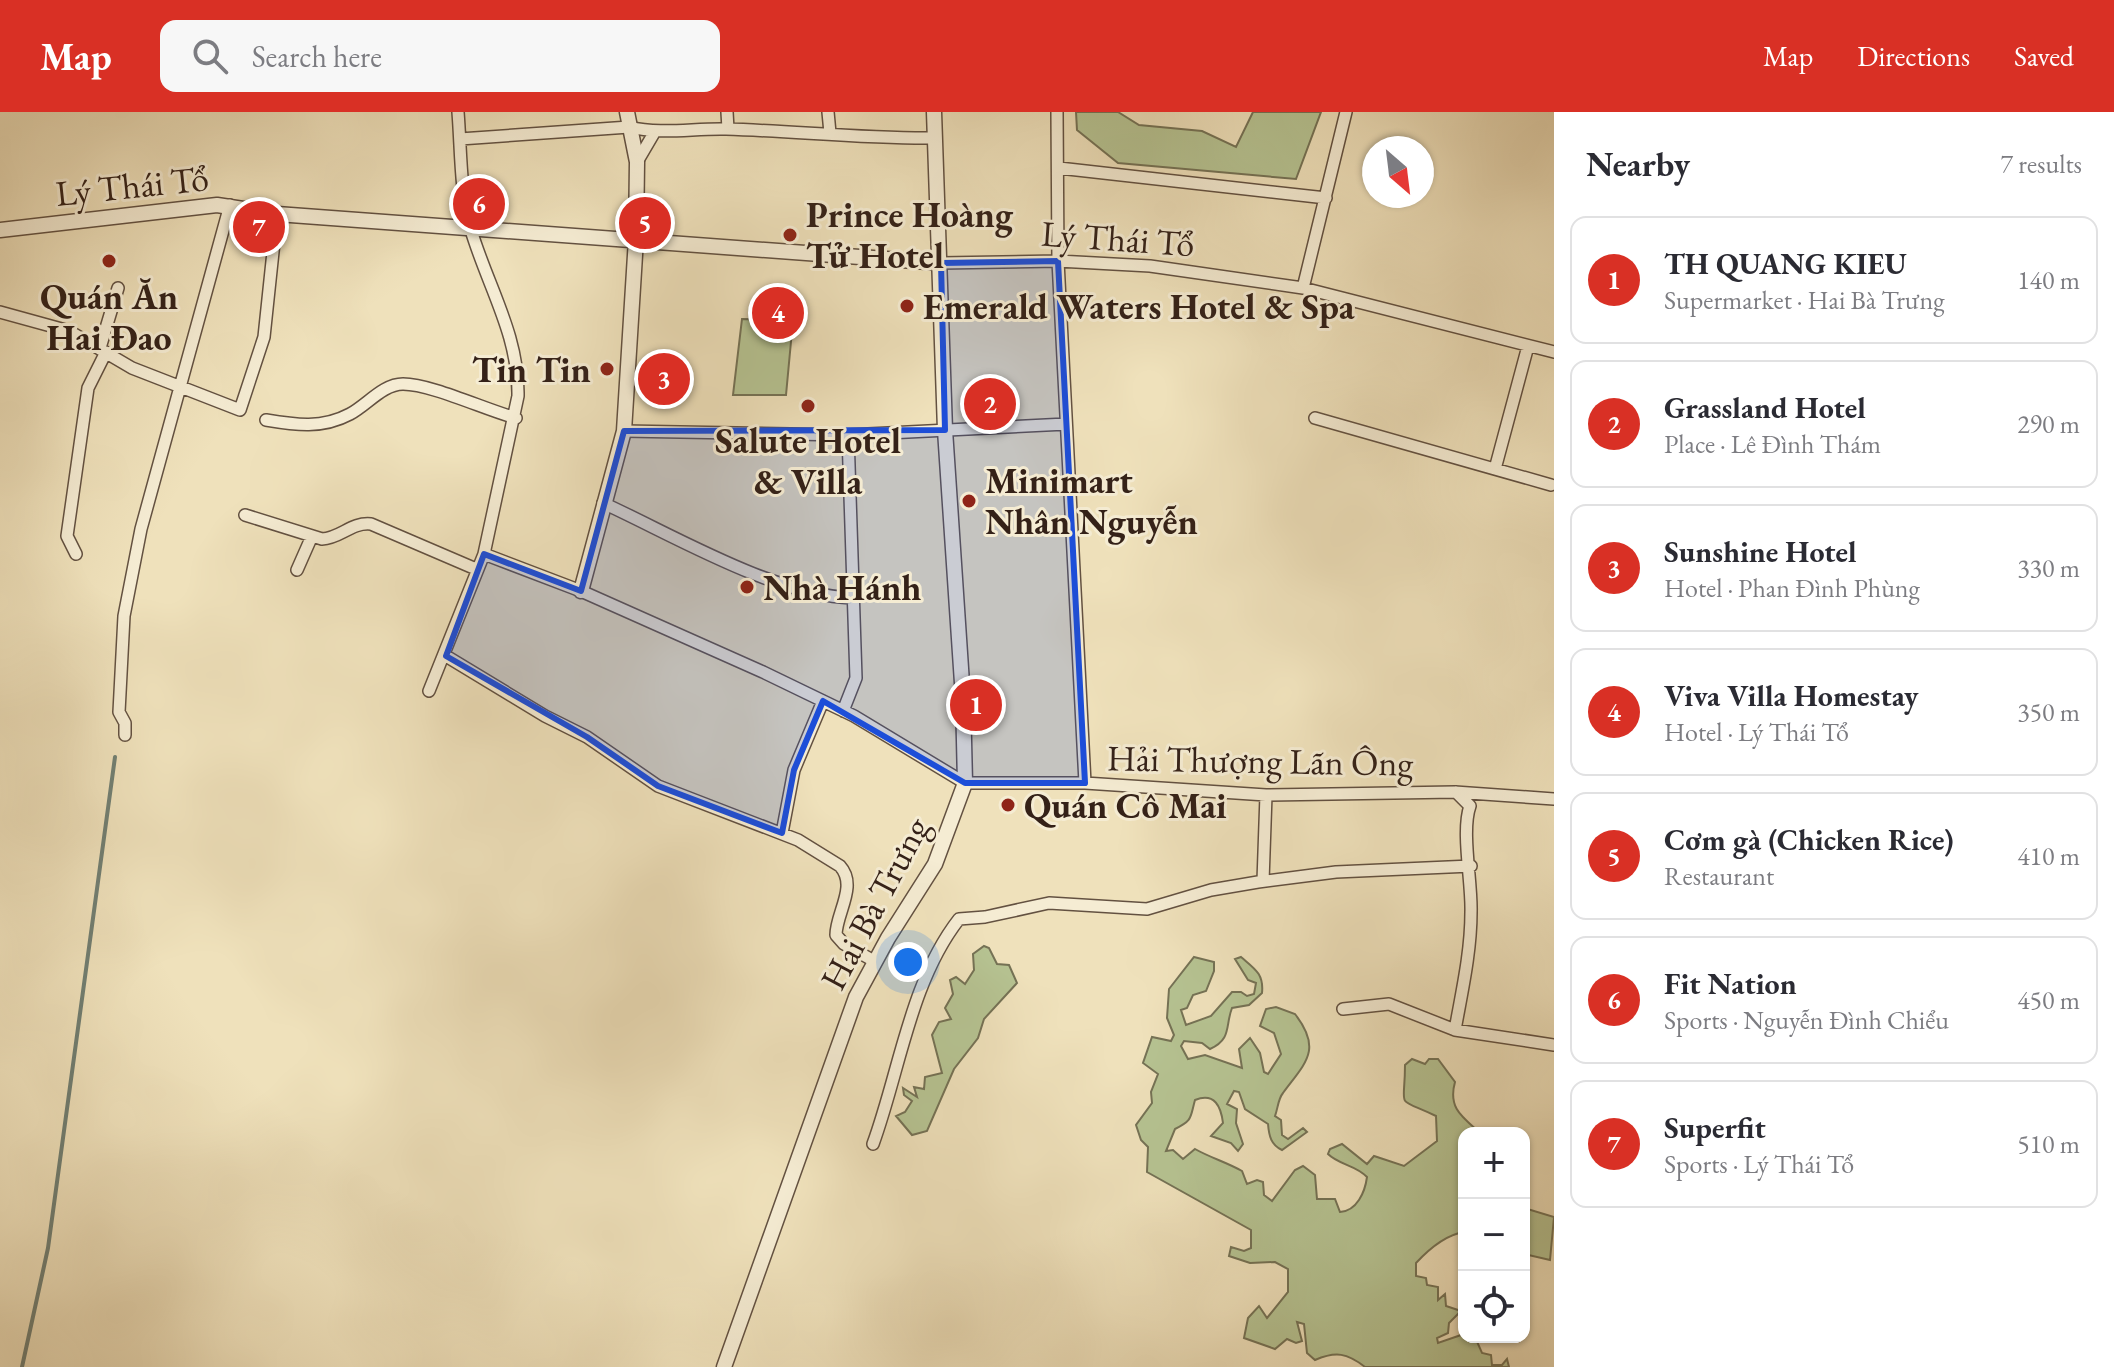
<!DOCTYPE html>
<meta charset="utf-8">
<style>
body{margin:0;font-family:"EB Garamond",serif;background:#f7f7f7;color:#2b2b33}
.controls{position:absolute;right:24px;bottom:24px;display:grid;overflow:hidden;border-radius:16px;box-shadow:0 2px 6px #0004}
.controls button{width:72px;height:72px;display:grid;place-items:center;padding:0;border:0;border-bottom:2px solid #e1e1e2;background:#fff;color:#2b2b33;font:40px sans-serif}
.compass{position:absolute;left:1362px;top:24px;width:72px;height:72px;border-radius:50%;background:#fff;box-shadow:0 2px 6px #0004;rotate:152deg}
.you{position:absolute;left:908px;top:850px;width:28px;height:28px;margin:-20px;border:6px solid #fff;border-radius:50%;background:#1a73e8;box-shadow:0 0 0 12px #1a73e833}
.badge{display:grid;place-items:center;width:52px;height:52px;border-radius:50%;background:#d93025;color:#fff;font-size:26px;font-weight:700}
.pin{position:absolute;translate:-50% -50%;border:4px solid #fff;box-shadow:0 2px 8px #0006}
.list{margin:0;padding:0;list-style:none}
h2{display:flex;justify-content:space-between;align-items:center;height:104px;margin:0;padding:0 32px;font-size:34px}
h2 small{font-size:26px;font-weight:400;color:#7c7c81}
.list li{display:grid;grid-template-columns:52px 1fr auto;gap:24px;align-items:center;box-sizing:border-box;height:128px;margin:0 16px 16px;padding:0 16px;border:2px solid #e1e1e2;border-radius:16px}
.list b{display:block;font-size:30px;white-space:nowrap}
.list p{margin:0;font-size:26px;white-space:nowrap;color:#7c7c81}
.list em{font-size:26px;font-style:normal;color:#7c7c81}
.icon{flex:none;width:44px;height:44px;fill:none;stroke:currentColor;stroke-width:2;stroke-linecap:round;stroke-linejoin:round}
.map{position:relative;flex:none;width:1554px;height:1255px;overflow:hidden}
header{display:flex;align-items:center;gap:48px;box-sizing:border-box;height:112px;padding:0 40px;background:#d93025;color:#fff}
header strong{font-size:38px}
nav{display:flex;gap:44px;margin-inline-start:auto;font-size:28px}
.search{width:560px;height:72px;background:#f7f7f7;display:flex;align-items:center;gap:20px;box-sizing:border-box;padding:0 28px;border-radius:16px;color:#7c7c81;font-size:30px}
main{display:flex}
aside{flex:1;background:#fff}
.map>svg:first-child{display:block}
.green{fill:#b6c392;stroke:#757255;stroke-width:2}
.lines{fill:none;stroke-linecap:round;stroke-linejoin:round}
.stream{stroke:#717f73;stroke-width:4}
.minor-casing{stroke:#635141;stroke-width:14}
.tertiary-casing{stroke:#635141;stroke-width:17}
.minor{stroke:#f5ecd3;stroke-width:11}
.tertiary{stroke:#f5ecd3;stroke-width:14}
.marked{fill:#1d4ed8;fill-opacity:0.2;stroke:#1d4ed8;stroke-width:6;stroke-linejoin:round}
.poi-dot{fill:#8f2418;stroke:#f5ecd3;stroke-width:3}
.labels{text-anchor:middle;stroke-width:6;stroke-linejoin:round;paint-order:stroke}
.street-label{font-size:36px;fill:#342118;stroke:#f5ecd3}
.poi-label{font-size:36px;font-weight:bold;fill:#342118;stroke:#f5ecd3;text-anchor:start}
</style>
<header>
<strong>Map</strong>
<div class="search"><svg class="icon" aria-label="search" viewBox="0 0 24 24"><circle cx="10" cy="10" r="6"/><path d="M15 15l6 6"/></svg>Search here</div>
<nav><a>Map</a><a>Directions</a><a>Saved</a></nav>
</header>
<main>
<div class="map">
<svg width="1554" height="1255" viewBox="0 0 1554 1255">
<rect width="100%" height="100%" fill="#efe1bb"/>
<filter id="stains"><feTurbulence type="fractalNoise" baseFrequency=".0025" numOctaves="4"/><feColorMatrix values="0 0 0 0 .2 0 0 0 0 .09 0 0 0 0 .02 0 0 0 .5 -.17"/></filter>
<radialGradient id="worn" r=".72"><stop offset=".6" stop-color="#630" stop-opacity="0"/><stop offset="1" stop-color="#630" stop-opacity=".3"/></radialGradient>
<path class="green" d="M1076,0H1118L1139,13L1202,19L1236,35L1253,0H1321L1296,67L1118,51L1077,18Z
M742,207L793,208L786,283H733Z
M984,834L989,836L997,852L1009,853L1017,871L984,907L978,926L954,957L927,1019L912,1023L896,1004L905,1000L912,989L904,983L903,976L917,985L914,975L924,977L925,965L942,961L932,923L939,910L951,907L945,896L953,882L950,868L956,865L965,872L974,858L973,842Z
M1194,845L1214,850V859L1206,879L1193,883L1187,896L1181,898L1186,913L1211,904L1232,880H1241L1247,884L1254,882L1256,871L1248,868L1235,847L1241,845C1255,857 1264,862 1262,881L1249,893L1232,896C1225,914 1232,927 1210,937L1202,931L1184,929L1181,934L1188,947L1205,943L1242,956L1239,937L1250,926L1260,941L1264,960L1268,962L1281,942L1274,921L1260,914L1266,897L1276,895L1295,902C1323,938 1305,951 1283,981C1278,987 1278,996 1275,1004L1281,1008L1282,1023L1288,1027L1303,1016L1307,1020L1282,1038C1271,1033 1269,1024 1268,1012L1245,997L1239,980L1234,979L1227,992L1237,997L1236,1011L1243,1032L1238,1039L1231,1031L1211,1024L1223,1011C1221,995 1215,980 1195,988C1190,1006 1193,1008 1175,1017L1166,1039L1173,1038L1183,1047L1195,1037C1211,1046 1226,1050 1242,1059L1247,1072L1257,1068L1263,1070L1264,1083L1272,1089L1295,1058L1303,1054L1315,1063L1317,1087H1335L1340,1100C1357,1099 1365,1080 1367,1065C1356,1053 1339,1053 1328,1042L1330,1037L1342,1032L1367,1052L1374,1044L1404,1054L1437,1029L1436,1004C1394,984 1405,999 1405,953L1412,947L1425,952L1429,947H1438L1455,970C1448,995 1461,1004 1478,1019L1464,1021V1120C1445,1123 1429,1137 1416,1151V1164L1426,1166L1427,1173L1438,1175V1188L1445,1182L1446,1194L1461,1199L1449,1211L1448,1221L1437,1226L1438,1231L1464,1222V1225H1475L1482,1241L1491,1243L1492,1253H1502L1507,1247L1509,1255H1365C1347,1241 1336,1239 1315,1248L1307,1241L1304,1212L1297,1210L1302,1229L1296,1231L1287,1227L1275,1237L1244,1226L1248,1206L1259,1194L1267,1206L1288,1180V1157L1275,1150L1250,1151L1229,1144L1231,1135L1244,1139L1251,1136V1118L1147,1060L1148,1035L1141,1028L1136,1013L1152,991L1151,980L1158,962L1143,951L1152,925L1171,929L1174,923L1167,906L1169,877Z
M1524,1096L1554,1105L1550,1148L1524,1142Z"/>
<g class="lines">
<path class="stream" d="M22,1255L48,1136L115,645"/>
<g class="minor-casing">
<path id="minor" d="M727,0L728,17
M828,0L830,21
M1057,0L1058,149L1085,671
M460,27L629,15C662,23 693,16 726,17C796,19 865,27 935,26
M637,50L654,21
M1059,56L1326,86
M941,151L1058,149L1150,154L1303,176L1554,240
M1303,176L1346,0
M0,200L69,219L132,256L240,298L264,225L277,102
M100,236L118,176
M1315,306L1551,373
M266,308C296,313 322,317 350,302C367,293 383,272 403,272C431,272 486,298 516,306
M624,319L848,323L1066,312
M1495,357L1528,234
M603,391C675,424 773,483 852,486
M245,403L322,427C341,426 351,410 371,412L476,457
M76,442L67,424L88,276L106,240
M484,442L581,479L763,560L854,604L965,671H1085L1266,683L1455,680L1554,687
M297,458L312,424
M446,544L545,604L587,625L658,674L798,728L840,754C858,774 836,801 836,823L844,832L874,849
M429,579L484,442L518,284C519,223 488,175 471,118C460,82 461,37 458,0
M843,599L856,566L848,323
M125,623V611L119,600L124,504L141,417L230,93
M782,721L794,658L823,589
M1263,769L1266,683
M1343,897L1389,892L1455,918L1554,933
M1455,918C1462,879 1471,840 1471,800C1472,770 1461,719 1470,694L1456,680
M873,1032C900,958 910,870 959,807L985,805L1049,791L1147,797L1211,778L1258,770L1336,760L1471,754"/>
</g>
<g class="tertiary-casing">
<path id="tertiary" d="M0,118L217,93L277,102L941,151
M581,479L624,319L636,127L637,50L627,0
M724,1255L856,885L888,826L935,752L965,671L963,586L945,318L934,0"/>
</g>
<use href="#minor" class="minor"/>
<use href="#tertiary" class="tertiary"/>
</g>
<path class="marked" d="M1058,149L1085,671H965L823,589L794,658L782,721L658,674L587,625L446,544L484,442L581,479L624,319L945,318L941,151Z"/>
<g class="poi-dot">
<circle cx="790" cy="123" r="8"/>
<circle cx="109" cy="149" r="8"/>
<circle cx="907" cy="194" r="8"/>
<circle cx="607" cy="257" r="8"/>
<circle cx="808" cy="294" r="8"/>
<circle cx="969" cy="389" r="8"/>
<circle cx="747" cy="475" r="8"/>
<circle cx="1008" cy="693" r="8"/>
</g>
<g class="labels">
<g class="street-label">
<text transform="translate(132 73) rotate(-6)" y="13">Lý Thái Tổ</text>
<text transform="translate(1118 126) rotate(4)" y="13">Lý Thái Tổ</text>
<text transform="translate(1260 648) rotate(1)" y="13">Hải Thượng Lãn Ông</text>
<text transform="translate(874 791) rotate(-62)" y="13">Hai Bà Trưng</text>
</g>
<g class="poi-label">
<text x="806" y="115">Prince Hoàng<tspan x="806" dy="41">Tử Hotel</tspan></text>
<text x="109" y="197" text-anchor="middle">Quán Ăn<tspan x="109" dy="41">Hai Ðao</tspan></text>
<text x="923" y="207">Emerald Waters Hotel &amp; Spa</text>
<text x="591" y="270" text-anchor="end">Tin Tin</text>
<text x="808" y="341" text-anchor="middle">Salute Hotel<tspan x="808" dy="41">&amp; Villa</tspan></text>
<text x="985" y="381">Minimart<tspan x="985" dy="41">Nhân Nguyễn</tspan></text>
<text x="763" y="488">Nhà Hánh</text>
<text x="1024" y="706">Quán Cô Mai</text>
</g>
</g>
<rect width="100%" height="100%" filter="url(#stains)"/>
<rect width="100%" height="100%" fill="url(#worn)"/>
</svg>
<div class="controls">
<button>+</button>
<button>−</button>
<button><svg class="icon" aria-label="locate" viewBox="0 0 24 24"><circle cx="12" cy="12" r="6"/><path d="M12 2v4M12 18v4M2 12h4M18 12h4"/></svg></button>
</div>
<svg class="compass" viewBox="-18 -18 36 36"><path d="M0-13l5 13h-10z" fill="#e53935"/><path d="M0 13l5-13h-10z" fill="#7c7c81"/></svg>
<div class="you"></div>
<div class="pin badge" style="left:976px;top:593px">1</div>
<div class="pin badge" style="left:990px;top:292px">2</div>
<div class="pin badge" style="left:664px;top:267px">3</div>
<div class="pin badge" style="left:778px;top:201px">4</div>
<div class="pin badge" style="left:645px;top:111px">5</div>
<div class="pin badge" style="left:479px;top:92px">6</div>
<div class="pin badge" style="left:259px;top:115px">7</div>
</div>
<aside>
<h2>Nearby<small>7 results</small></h2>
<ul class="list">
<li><span class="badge">1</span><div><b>TH QUANG KIEU</b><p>Supermarket · Hai Bà Trưng</p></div><em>140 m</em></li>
<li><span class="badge">2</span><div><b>Grassland Hotel</b><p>Place · Lê Đình Thám</p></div><em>290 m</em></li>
<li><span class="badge">3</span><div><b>Sunshine Hotel</b><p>Hotel · Phan Đình Phùng</p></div><em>330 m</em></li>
<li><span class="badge">4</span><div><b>Viva Villa Homestay</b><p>Hotel · Lý Thái Tổ</p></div><em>350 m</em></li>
<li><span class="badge">5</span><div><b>Cơm gà (Chicken Rice)</b><p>Restaurant</p></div><em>410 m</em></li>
<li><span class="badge">6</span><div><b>Fit Nation</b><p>Sports · Nguyễn Đình Chiểu</p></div><em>450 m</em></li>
<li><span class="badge">7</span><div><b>Superfit</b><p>Sports · Lý Thái Tổ</p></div><em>510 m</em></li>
</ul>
</aside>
</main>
